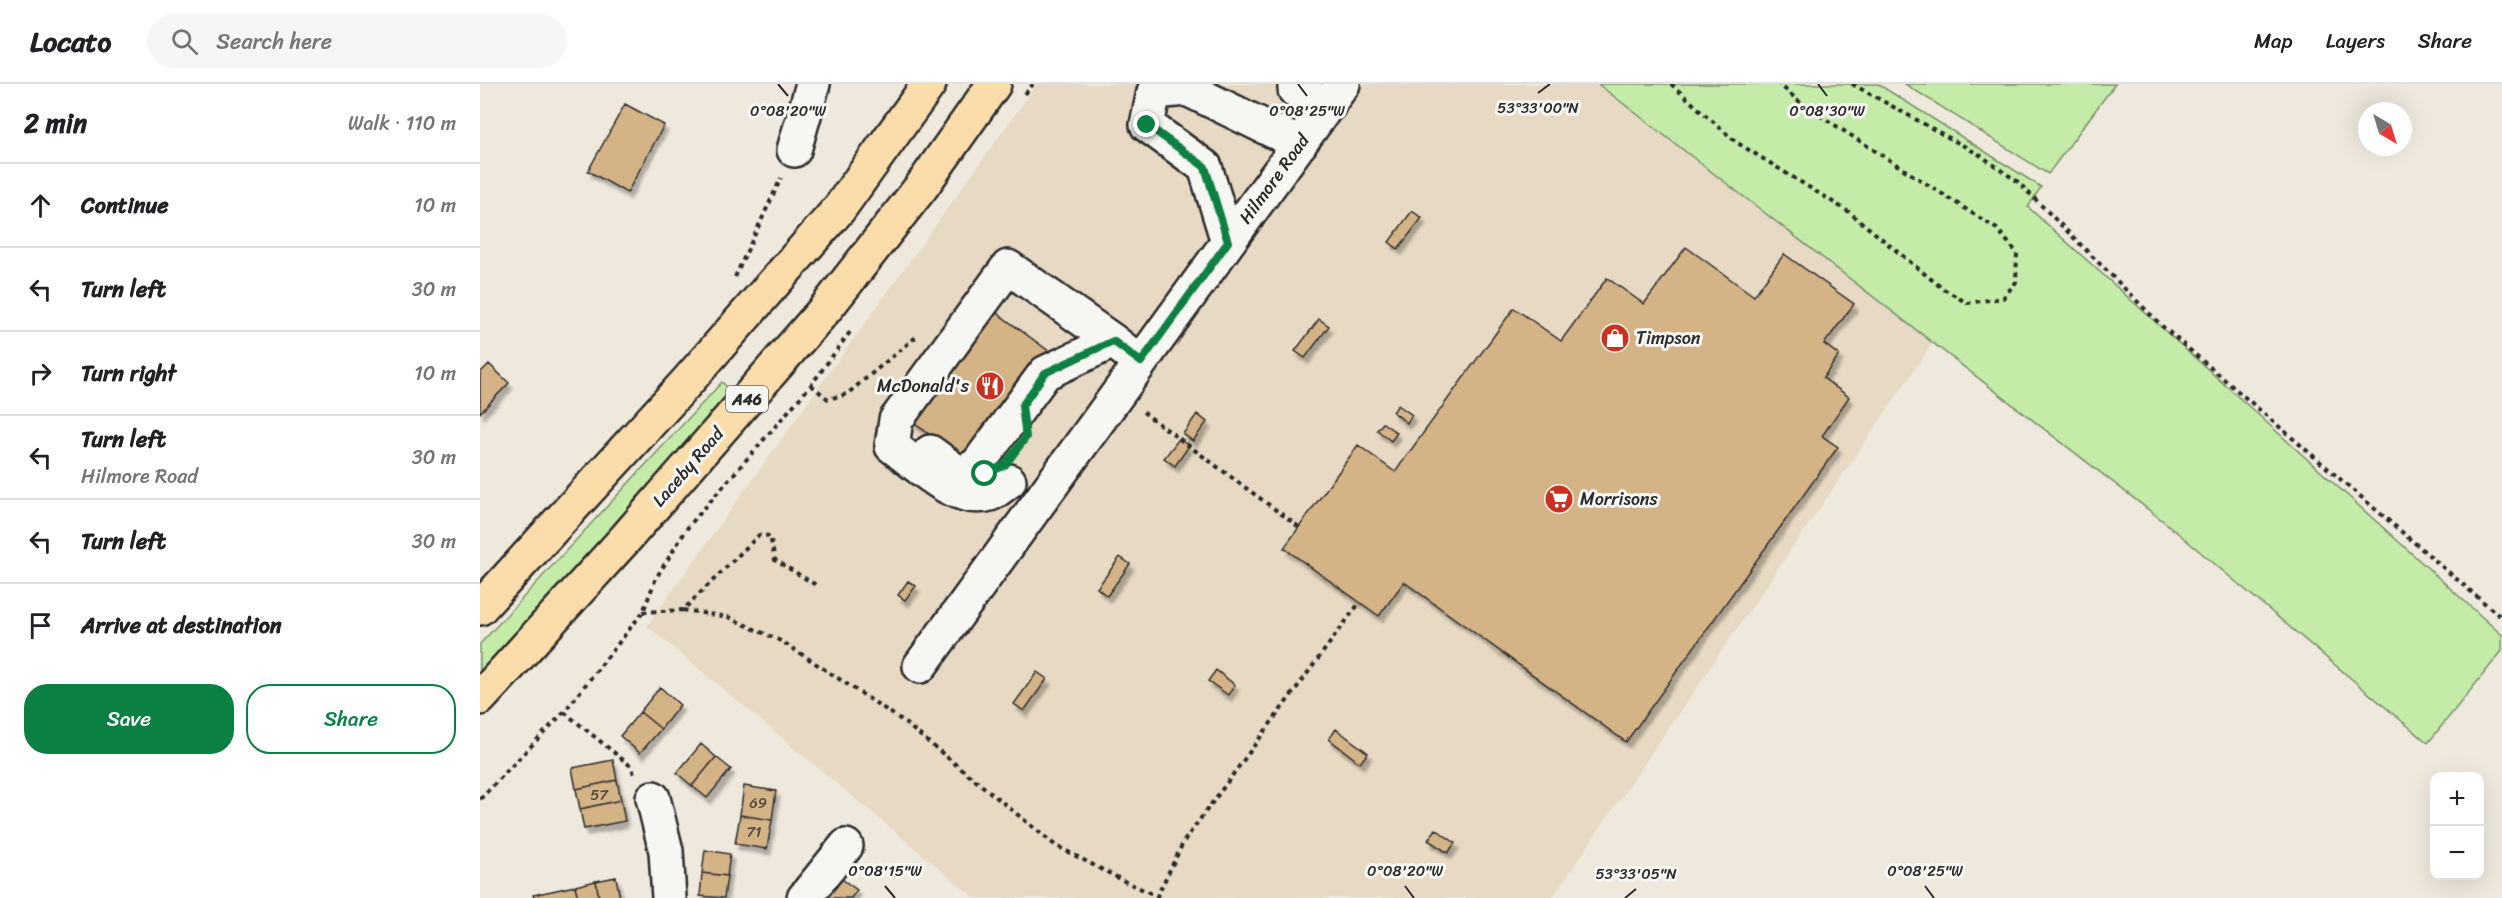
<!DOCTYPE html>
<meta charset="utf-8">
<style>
body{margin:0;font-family:Sriracha,sans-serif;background:#f6f6f6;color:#202124}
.controls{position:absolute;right:18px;bottom:18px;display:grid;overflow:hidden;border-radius:12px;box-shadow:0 6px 24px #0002}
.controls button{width:54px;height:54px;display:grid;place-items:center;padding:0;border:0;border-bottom:2px solid #e0e0e0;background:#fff;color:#202124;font:30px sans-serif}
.compass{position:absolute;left:1878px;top:18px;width:54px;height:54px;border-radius:50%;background:#fff;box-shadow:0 6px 24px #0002;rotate:142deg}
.stop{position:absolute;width:18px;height:18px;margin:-14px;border:4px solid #0b8043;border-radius:50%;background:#fff}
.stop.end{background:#0b8043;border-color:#fff;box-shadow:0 2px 6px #0008}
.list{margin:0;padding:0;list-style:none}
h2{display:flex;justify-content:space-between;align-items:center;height:78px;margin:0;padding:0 24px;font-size:26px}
h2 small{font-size:20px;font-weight:400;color:#757577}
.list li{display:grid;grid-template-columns:39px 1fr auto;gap:18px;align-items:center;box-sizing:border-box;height:84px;padding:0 24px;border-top:2px solid #e0e0e0}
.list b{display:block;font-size:22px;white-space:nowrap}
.list p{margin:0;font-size:20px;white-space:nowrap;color:#757577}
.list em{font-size:20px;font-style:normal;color:#757577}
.actions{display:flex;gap:12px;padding:18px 24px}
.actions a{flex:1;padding:14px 0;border:2px solid #0b8043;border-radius:24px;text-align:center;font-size:21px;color:#0b8043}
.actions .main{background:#0b8043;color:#fff}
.icon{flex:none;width:33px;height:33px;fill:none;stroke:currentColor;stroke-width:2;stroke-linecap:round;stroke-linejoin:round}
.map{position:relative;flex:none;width:2022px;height:814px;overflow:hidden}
header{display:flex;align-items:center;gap:36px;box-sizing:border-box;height:84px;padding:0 30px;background:#fff;border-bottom:2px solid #e0e0e0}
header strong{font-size:28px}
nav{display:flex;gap:33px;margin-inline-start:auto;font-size:21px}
.search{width:420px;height:54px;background:#f6f6f6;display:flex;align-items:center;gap:15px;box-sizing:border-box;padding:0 21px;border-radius:33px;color:#757577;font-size:22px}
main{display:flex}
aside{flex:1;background:#fff}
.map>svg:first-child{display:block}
.built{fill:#e7d9c3}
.green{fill:#c4eca8;stroke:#788c6a;stroke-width:1.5}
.building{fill:#d4b387;stroke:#2b2b2b;stroke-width:1.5;filter:url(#shadow)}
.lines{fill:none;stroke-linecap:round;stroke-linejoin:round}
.minor-casing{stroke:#2b2b2b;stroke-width:38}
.highway-casing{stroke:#2b2b2b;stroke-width:38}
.path{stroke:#2b2b2b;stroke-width:4;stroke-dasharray:4.5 4.5;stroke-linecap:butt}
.minor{stroke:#f6f6f2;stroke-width:33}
.highway{stroke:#fbddab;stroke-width:33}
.route{stroke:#0b8043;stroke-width:8}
.ticks{fill:none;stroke:#2b2b2b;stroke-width:2}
.labels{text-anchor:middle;stroke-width:6;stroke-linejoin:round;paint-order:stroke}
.number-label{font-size:15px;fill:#554d42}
.shield{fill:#f6f6f2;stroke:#686867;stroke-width:1.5}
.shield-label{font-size:16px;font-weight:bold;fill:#2b2b2b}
.street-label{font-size:18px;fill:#2b2b2b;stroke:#f6f6f2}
.poi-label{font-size:18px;fill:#2b2b2b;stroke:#f6f6f2;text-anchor:start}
.ticks-label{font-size:15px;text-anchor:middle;fill:#2b2b2b;stroke:#f6f6f2;stroke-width:6;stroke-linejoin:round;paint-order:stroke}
</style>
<header>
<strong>Locato</strong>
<div class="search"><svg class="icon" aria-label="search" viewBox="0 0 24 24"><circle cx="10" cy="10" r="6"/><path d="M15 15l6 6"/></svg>Search here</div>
<nav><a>Map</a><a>Layers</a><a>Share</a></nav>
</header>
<main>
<aside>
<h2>2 min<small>Walk · 110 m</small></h2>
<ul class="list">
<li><svg class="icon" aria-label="ahead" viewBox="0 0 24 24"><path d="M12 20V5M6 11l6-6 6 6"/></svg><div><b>Continue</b></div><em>10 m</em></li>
<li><svg class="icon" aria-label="left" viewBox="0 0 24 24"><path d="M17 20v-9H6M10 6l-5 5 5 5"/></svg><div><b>Turn left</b></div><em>30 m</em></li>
<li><svg class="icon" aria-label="right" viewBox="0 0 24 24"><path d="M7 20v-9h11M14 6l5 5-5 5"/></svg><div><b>Turn right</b></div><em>10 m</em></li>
<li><svg class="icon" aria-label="left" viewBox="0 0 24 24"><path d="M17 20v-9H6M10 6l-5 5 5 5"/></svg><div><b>Turn left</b><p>Hilmore Road</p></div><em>30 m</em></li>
<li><svg class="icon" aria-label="left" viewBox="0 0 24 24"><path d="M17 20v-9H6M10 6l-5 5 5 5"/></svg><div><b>Turn left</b></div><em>30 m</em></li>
<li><svg class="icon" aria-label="arrive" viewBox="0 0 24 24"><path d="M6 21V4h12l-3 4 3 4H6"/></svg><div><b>Arrive at destination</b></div></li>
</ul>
<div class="actions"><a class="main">Save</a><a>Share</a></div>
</aside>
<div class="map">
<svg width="2022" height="814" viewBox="0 0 2022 814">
<defs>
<filter id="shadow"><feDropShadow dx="3.5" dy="6" stdDeviation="1.5" flood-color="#0004"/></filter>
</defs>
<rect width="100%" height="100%" fill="#efe9dd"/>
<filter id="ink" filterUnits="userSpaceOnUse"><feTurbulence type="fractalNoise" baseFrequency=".0167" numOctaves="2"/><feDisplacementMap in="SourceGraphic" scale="12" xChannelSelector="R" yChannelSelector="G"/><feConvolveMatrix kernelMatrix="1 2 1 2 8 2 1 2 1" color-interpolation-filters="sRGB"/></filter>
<g filter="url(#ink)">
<path class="built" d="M557,0H1118L1453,259L1072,814H495L167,542Z"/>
<path class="green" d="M1118,0H1398L1561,103L1548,123L2022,551V567L1948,659L1687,440Z
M1425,0H1635L1568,90Z
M242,298L254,310L0,603V560Z"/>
<path class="building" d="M145,20L184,41L147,109L108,87Z
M932,127L942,134L918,165L909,158Z
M1206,163L1274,212L1304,170L1374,220L1344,260L1359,271L1343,294L1369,313L1342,352L1358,363L1146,658L924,498L899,532L804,464L878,361L915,388L1034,224L1081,257L1127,194L1164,220Z
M513,226L570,268L488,378L431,337Z
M839,235L849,242L825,274L815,267Z
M9,280L29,299L0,329V289Z
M918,321L932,331L927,339L913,328Z
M717,330L727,338L713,357L703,350Z
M903,339L917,349L911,357L897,346Z
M699,355L709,362L695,382L684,374Z
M640,473L650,480L627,512L617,504Z
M428,497L436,502L425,516L418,511Z
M736,586L755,601L748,611L728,597Z
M557,588L567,595L544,627L534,620Z
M180,603L200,621L181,645L160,628Z
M160,628L181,645L160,669L140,652Z
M856,645L888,669L880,679L849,655Z
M221,660L236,673L212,702L197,689Z
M236,673L251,685L227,714L212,702Z
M133,676L137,696L96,705L92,684Z
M137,696L141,716L100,725L96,705Z
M264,702L296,707L292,736L260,731Z
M141,716L145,737L104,745L100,725Z
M260,731L292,736L287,765L255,760Z
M956,745L975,759L968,769L948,756Z
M225,766L250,770L247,792L222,789Z
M222,789L247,792L244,814L220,812Z
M136,793L140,814H119L116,797Z
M359,793L377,806L371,814H345Z
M116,797L119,814H98L95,802Z
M95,802L98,814H54L53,811Z"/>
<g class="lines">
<g class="minor-casing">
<path id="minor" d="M815,0V6L849,21
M314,66L333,0
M748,158L725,83L667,41L674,8L707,5L820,60
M450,368L480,390L497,381L565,289L633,257L647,268
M529,397C523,401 516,408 510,410C476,421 437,380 412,362L416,336L528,183L633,257
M440,582L863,0
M173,714L186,767L189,814
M324,814L366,762"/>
</g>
<g class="highway-casing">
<path id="highway" d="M0,524L206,299L359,125L449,0
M0,614L146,454L347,223L442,102L514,0"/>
</g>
<path class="path" d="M1191,0L1256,58L1369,128L1462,204L1487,219L1523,214L1536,198L1537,169L1517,145L1322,20L1299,0
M1372,0L1500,71L1538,98L1682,242L2022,534
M545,10L553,0
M255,193L301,94
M331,301L348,315L367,310L436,253
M663,328L819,443
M203,526L248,533L303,558L420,635L575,761L644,797L677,812L704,757L880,518
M163,528L203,526L279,451L290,452L295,476L336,501
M84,628L152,683L154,691
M0,715L84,628L163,528L176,494L208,443L331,301L370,248"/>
<use href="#minor" class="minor"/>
<use href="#highway" class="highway"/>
</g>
</g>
<g class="lines" filter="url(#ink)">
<path class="route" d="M505,390L525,381L546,353L542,322L565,289L633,257L661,278L748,158L725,83L667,41"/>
</g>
<path class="ticks" d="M298,0L308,12M818,0L827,12M1338,0L1347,12M1058,9L1070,0M405,802L415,814M925,802L934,814M1445,802L1454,814M1145,814L1156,805"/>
<defs>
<g id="shop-disc" transform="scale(1.5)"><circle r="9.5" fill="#c8321e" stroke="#f6f6f2"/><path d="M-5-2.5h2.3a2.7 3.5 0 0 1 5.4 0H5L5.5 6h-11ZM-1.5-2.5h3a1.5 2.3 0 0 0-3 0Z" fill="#fff"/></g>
<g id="restaurant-disc" transform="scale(1.5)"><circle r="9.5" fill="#c8321e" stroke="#f6f6f2"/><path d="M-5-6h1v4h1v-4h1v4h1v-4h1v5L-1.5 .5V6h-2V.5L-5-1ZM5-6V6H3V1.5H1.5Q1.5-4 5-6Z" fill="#fff"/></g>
<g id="supermarket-disc" transform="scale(1.5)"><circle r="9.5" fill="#c8321e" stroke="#f6f6f2"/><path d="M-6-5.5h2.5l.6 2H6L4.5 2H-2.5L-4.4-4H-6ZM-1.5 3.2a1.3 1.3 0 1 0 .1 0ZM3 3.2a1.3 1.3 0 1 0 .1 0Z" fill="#fff"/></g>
</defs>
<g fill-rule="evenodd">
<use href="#shop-disc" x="1135" y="254"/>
<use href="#restaurant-disc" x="510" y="302"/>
<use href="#supermarket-disc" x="1079" y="415"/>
</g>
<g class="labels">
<g class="number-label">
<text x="119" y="716">57</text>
<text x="278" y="724">69</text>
<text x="274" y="753">71</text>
</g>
<rect class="shield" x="246" y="302" width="42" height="26" rx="4.5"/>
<g class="shield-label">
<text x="267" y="321">A46</text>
</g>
<g class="street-label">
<text transform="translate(794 95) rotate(-54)" y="6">Hilmore Road</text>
<text transform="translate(208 383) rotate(-49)" y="6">Laceby Road</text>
</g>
<g class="poi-label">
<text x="1156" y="260">Timpson</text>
<text x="489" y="308" text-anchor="end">McDonald's</text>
<text x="1100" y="421">Morrisons</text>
</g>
</g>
<g class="ticks-label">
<text x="1058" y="29">53°33'00"N</text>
<text x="308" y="32">0°08'20"W</text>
<text x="827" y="32">0°08'25"W</text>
<text x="1347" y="32">0°08'30"W</text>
<text x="405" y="792">0°08'15"W</text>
<text x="925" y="792">0°08'20"W</text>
<text x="1445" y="792">0°08'25"W</text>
<text x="1156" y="795">53°33'05"N</text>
</g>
</svg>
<div class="controls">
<button>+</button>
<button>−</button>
</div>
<svg class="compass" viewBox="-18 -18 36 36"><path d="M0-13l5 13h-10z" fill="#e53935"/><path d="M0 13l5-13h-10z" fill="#757577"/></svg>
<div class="stop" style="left:505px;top:390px"></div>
<div class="stop end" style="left:667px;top:41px"></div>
</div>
</main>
